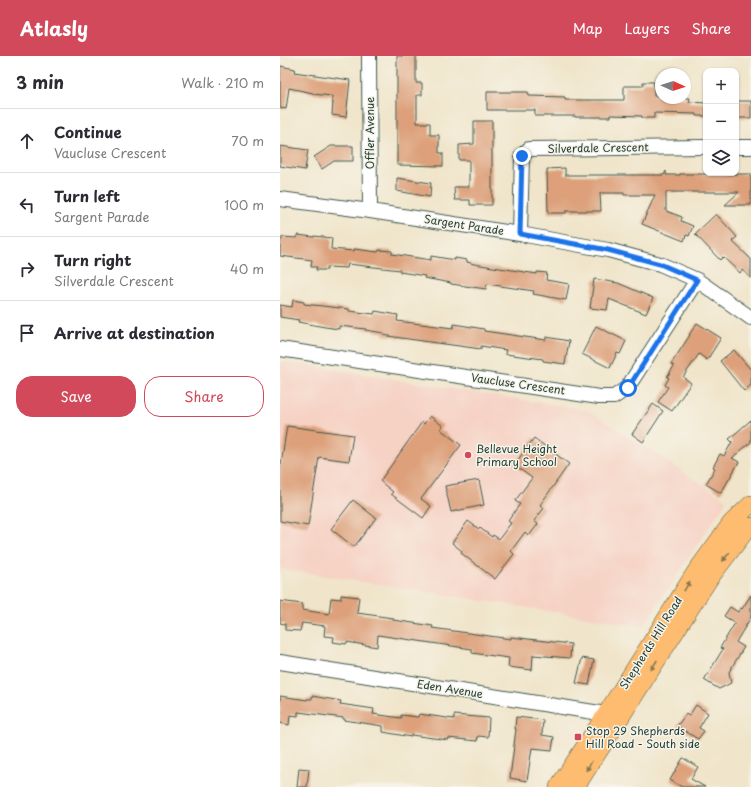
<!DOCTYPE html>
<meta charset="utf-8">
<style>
body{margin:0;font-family:"Playpen Sans",sans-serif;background:#f7f7f7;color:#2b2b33}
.controls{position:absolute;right:12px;top:12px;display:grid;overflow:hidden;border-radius:8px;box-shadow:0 1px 3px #0004}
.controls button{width:36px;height:36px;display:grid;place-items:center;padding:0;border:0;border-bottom:1px solid #e1e1e2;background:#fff;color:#2b2b33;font:20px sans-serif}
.compass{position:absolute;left:375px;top:12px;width:36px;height:36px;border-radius:50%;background:#fff;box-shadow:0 1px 3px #0004;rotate:93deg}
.stop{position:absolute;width:12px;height:12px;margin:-9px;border:3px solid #1a73e8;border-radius:50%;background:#fff}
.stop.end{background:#1a73e8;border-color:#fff;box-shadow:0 1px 4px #0008}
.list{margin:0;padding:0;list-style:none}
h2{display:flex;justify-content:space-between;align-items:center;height:52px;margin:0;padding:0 16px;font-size:17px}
h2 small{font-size:13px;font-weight:400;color:#7c7c81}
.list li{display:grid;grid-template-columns:26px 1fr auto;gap:12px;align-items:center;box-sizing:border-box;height:64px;padding:0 16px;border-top:1px solid #e1e1e2}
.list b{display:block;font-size:15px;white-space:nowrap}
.list p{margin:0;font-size:13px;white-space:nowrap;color:#7c7c81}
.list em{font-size:13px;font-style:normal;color:#7c7c81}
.actions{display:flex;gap:8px;padding:12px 16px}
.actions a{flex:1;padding:9px 0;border:1px solid #d1495b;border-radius:16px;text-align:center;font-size:14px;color:#d1495b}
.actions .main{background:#d1495b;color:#fff}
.icon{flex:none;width:22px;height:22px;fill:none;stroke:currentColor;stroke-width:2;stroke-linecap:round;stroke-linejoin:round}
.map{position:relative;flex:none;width:471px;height:731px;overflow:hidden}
header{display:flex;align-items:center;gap:24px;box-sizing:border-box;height:56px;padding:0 20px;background:#d1495b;color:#fff}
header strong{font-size:19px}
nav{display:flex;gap:22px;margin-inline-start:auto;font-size:14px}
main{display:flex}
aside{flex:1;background:#fff}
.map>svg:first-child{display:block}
.built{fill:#f6d2c4}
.building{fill:#dda07a}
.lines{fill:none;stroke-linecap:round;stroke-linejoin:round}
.minor-casing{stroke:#3e564a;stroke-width:16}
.major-casing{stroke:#3e564a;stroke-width:18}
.minor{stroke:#fff;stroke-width:14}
.major{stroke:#febc70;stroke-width:17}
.oneway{fill:#83764f}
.route{stroke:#1a73e8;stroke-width:5}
.poi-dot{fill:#d1495b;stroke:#f7f3e8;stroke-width:1.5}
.labels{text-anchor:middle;stroke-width:3;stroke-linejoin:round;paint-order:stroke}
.street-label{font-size:11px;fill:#1f3d34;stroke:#f7f3e8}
.poi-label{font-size:11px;fill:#1f3d34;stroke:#f7f3e8;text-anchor:start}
</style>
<header>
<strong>Atlasly</strong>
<nav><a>Map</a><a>Layers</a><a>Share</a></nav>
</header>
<main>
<aside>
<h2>3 min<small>Walk · 210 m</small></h2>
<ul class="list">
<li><svg class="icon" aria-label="ahead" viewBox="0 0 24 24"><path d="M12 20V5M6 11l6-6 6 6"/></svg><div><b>Continue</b><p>Vaucluse Crescent</p></div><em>70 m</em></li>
<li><svg class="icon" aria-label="left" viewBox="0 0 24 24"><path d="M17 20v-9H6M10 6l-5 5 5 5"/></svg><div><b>Turn left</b><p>Sargent Parade</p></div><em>100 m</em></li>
<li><svg class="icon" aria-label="right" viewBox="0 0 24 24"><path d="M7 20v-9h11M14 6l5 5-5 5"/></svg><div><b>Turn right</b><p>Silverdale Crescent</p></div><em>40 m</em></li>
<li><svg class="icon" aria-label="arrive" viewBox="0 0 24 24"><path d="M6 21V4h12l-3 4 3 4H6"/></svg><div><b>Arrive at destination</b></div></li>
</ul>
<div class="actions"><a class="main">Save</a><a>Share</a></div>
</aside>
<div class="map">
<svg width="471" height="731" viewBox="0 0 471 731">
<rect width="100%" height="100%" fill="#f7f3e8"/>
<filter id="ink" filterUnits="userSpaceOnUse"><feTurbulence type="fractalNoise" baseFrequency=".025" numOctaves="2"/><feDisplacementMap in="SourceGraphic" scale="8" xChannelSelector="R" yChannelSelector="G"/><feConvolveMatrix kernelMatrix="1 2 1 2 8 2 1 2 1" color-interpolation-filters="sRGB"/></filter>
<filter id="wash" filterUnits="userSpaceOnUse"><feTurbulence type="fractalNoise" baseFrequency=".012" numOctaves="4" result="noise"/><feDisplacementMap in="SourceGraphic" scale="16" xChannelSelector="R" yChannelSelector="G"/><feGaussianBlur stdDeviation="0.9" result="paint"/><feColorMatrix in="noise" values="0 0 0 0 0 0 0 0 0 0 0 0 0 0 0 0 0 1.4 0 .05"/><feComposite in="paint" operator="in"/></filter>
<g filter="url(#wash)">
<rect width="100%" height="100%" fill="#f0e5ca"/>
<path class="built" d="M0,305L307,354L447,444L363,570L0,513Z"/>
<g id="blocks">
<path class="building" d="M117,0H136V27H142V39H137V67H150V79H159V97H163V110L117,109Z
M0,10L15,13L14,16L70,24L66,61L52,59L53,46H52V40L33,38V37L9,32L6,53L0,52Z
M363,26H374V40H381V42H410L409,46L426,47V60H416V58L374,57V62H362V60L330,59V61H295V60H255V54H207V36H248L249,40L285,41V44H344V30H363Z
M458,45H471V62H458Z
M194,65H212V149H190V144H175L174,131H189V104H179V89L194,88Z
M0,90L28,94L25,114L0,110Z
M51,90H73V105H54L42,113L34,101Z
M285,112V119H384L386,115V119H400V118H471V149H445L459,136H386V155L402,161L401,165L413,170L409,180L406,179L404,185L362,168L375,139H344V137H320L321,155H286V157H268L267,113Z
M117,122L151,127L150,141L117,135Z
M436,158L457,181L452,185L471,203V222L462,214L460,217L443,201L440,204L415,178Z
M17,179L34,181V180L52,182L51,193L74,195V193L98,196L99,194L112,195V198L151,204V200L175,204V202L187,204V206L194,208L257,218V216L267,217L266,224L289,228L286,244L253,238L254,235L207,228L206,233L171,228V227L144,222L145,220L120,216V214L68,208L67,212L47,211V214H36L37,211H31L32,204L0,200V184H2V181L17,182Z
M314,223L338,227L373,242L366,258L329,243L327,254L310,252Z
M13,244L24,246V248L69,253V255L94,258L95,255L118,259L117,265L173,272L174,268L204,273V275L266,284V281L289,285L285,308L263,305V303L225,298L226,294L201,290V293L121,282L103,279L104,277L85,274L86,273L59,270V273L45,271L18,266L19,264L0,261V249L12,251Z
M417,267L441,282L427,304L419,298L403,321L411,327L392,355L378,346L388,331L385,329L389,322L387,321L394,310L391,308L410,279H409Z
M316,270L346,285L340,298L337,297L330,312L302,298Z
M454,294L471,314V329L464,335L440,305Z
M373,348L383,355L363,386L352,378Z
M150,360L163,370L160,373L181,389L141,443L151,450L143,462L111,438L113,436L100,425L142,366L144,368Z
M471,364V386L452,402L459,406L441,437L426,428L435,412L433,411L440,398L444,400L452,386L449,383Z
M7,370L73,379L69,405L39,401L28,470L0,465V408H1Z
M254,382L289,408L260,449L264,452L254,465L258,468L249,480L245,476L231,495L234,498L215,523L181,497L182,495L172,487L188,465L199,473L200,472L212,481L213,479L219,483L231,467L228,465L240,448L235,445L252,422L234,409Z
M199,424L204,449L171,456L165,430Z
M73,444L96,462L74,491L51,473Z
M61,539L79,541L77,557L113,562V564L153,570L152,572L231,583V581L291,588L290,602L253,599L252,614L228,611L229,602L192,597V593L98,579L97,591L67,586L66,588L53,586L54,581L44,580L45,570L22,567L20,575L5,574V568L0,567V545L22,548V554L49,558L51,542L61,543Z
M471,539V561L456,586L464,591L449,616L451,627L439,633L424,624L443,593L440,592L455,567L444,560L450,551L458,556L460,552L462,553Z
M302,602L314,604L309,629L296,627Z
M0,640L27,644V643H32V640L61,645L60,648L94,653L93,658L121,662V659L138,661L139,658L174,663V659L209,662L208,681L198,680L197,685L168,682V684L131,679V681L103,676V670L64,664V662L18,656V660L10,659L9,669L0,667Z
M416,649L428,657L419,672L424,675L418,683L397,670L406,658L409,660Z
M236,661L263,664L262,679L274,681L272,694L252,692L247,725L230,722L236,673H235Z
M403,702L418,711L411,723L425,731H402L390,724Z
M19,712L29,713L27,731H17Z"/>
</g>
</g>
<g filter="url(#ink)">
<use href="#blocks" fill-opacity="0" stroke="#3e564a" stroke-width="1"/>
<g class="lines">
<g class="minor-casing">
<path id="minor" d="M89,0L90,155
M456,91H471
M0,143L90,155L240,178L328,194L380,208L417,224L471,262
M240,178L242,100L249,93L426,91
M0,293L319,341H334L347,332L417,224
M0,606L326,658L334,663"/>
</g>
<g class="major-casing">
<path id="major" d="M278,731L326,658L416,515L451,467L471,448
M296,731L430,522L465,476L471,470"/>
</g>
<use href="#minor" class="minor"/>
<use href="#major" class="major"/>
</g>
<defs><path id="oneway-solid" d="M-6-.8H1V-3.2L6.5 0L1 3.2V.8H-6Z"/></defs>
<g class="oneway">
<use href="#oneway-solid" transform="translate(446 501) rotate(128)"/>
<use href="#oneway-solid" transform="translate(407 530) rotate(-58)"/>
<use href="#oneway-solid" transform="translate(374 609) rotate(123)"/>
<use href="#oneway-solid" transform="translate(309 710) rotate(122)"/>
</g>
</g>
<g class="lines" filter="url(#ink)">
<path class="route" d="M242,100L240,178L328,194L380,208L417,224L348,332"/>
</g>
<g class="poi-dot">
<circle cx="188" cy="399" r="4"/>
<rect x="294" y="677" width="8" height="8" rx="2"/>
</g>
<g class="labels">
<g class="street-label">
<text transform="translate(90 77) rotate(-90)" y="4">Offler Avenue</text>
<text transform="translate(318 92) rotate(-1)" y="4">Silverdale Crescent</text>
<text transform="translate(184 169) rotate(9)" y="4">Sargent Parade</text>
<text transform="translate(238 328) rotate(8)" y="4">Vaucluse Crescent</text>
<text transform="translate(371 587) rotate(-58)" y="4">Shepherds Hill Road</text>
<text transform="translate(170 633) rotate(9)" y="4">Eden Avenue</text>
</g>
<g class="poi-label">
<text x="196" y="397">Bellevue Height<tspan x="196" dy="13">Primary School</tspan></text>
<text x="306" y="679">Stop 29 Shepherds<tspan x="306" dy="13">Hill Road - South side</tspan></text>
</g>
</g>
</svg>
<div class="controls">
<button>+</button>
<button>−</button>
<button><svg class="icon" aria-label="layers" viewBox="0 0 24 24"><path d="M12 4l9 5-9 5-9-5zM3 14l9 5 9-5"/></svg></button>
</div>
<svg class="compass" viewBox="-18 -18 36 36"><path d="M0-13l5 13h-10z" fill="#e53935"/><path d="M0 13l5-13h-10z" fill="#7c7c81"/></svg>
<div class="stop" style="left:348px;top:332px"></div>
<div class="stop end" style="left:242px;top:100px"></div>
</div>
</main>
